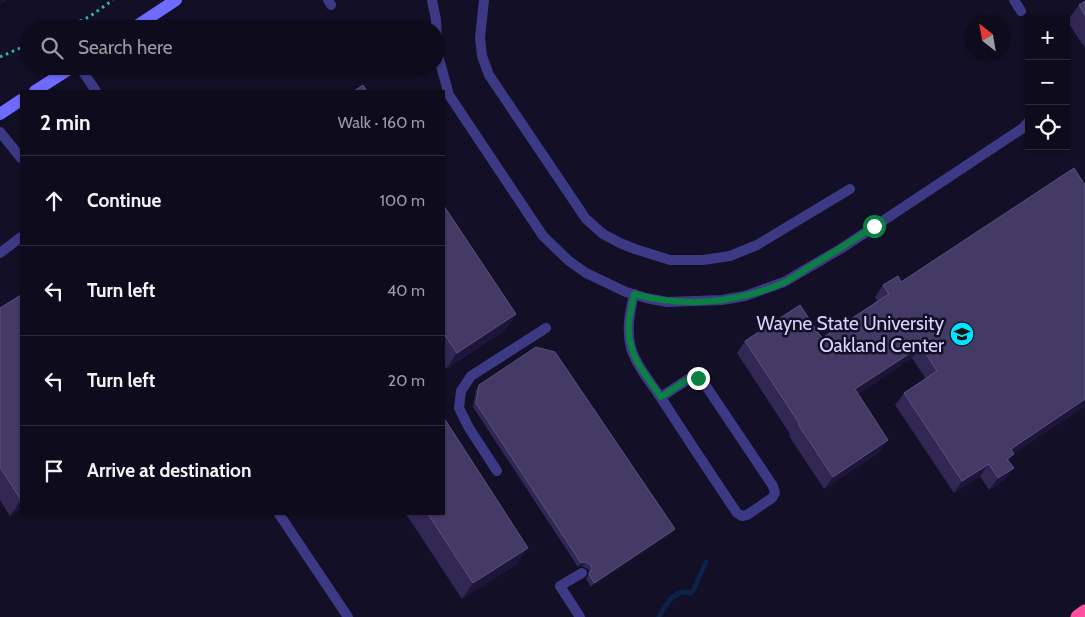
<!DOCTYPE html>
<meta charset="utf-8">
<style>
body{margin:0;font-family:Cabin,sans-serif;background:#171425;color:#f1f3f6}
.controls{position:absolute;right:15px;top:15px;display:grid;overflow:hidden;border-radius:0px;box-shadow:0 1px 4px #0004}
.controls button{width:45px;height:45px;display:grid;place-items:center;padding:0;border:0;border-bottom:1px solid #2e2b3b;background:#0e0b1c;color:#f1f3f6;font:25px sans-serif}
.compass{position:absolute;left:965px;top:15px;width:45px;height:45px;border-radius:50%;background:#0e0b1c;box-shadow:0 1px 4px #0004;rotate:329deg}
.stop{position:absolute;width:15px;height:15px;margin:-11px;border:4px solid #0b8043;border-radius:50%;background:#fff}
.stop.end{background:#0b8043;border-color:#fff;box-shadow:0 1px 5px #0008}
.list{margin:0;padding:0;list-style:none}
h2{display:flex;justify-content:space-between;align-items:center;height:65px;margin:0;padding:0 20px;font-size:21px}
h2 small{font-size:16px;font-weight:400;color:#9b9ba3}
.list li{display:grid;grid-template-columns:32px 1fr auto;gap:15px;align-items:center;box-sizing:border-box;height:90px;padding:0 20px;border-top:1px solid #2e2b3b}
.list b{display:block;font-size:19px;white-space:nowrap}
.list em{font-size:16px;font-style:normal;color:#9b9ba3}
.icon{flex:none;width:28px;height:28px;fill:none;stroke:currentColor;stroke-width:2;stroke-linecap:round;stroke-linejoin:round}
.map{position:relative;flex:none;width:1085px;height:617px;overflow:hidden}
.search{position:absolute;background:#0e0b1c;box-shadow:0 1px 4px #0004;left:20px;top:20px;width:425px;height:55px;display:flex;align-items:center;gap:12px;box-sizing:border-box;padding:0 18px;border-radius:28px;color:#9b9ba3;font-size:19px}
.panel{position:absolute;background:#0e0b1c;box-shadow:0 1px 4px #0004;left:20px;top:90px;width:425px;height:425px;border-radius:0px}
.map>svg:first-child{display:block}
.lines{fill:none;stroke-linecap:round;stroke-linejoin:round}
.stream{stroke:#0c2248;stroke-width:5}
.path{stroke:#2fb8b0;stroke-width:3;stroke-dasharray:2.5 4;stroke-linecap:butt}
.lane{stroke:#3d3a85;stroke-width:10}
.secondary{stroke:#6f6bff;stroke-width:12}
.highway{stroke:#ff4fa3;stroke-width:15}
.wall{fill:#312854}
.shaded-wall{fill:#1d163a}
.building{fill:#433a66;stroke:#5a527e}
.route{stroke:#0b8043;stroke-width:6}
.labels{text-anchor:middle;stroke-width:5;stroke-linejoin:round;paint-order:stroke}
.poi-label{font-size:19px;fill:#d9d4ff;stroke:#130f26;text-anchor:end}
</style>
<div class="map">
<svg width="1085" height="617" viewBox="0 0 1085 617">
<rect width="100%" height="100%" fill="#130f26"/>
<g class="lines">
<path class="stream" d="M659,617C665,605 675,588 690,593L693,591L706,562"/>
<path class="path" d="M62,29L89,17L113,0
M0,57L29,44"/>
<path class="lane" d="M328,0L331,5
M432,0L436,20L438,55L449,95L543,236L569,261L586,273L626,292L646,298L667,302L722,300L745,296L784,282L842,248L1023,128L1029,121
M484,0L480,38L482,56L489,75L586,219L603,234L620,243L635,249L670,260H703L730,256L757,245L850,189
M1014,0L1021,11
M79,66L96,91
M0,132L21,158
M0,253L21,237
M634,294C630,312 626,329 631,348C637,367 652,384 663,401C687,438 712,476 737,513L742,516L747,515L772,498L775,493L773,486L704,383L693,376L661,397
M497,471L469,428L459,408L461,391L471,376L546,328
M279,514L348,617
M580,617L560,586L582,573"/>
<path class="secondary" d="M132,29L176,0
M35,91L74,66
M0,114L21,100"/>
<path class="highway" d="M1078,617L1085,612"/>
</g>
<path class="wall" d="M1085,1V48L1067,21L1079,5Z
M1085,185V406L1014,453L1009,461L1005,480L989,490L980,476L954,493L895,405L904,393L926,379L912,358L858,394L880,452L824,489L789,436L790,434L737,353L745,341L822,338L877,301L875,297L883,285L901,282Z
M444,206L516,314L505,330L446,369L444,366Z
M21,295V508L10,516L0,500V308Z
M479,385L675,529L672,533L591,587L586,579L589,573L588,569L582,566L578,567L473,407L476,390Z
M406,514H444L517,564L462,599Z"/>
<path class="shaded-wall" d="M1,0H7L0,4Z
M516,314L505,330L446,369L457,353Z
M921,346L912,358L846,402L855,389Z
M1085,399V406L1002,461L1011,449Z
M888,440L880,452L824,489L833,477Z
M1014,454L1006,467L1007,459Z
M989,464L980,476L954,493L962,481Z
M1014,468L1005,480L989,490L998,478Z
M21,500V508L10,516Z
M675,529L672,533L591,587L594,583Z
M528,548L517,564L462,599L473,583Z
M585,562L582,566L578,567L581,563Z"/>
<path class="building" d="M1085,1V15L1079,5Z
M363,85L367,91H354Z
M1074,168L1085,185V399L1011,449L1014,454L1007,459L1014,468L998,478L989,464L962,481L904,393L937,371L921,346L855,389L888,440L833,477L798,424L799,423L745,341L800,305L822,338L889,294L883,285L898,276L901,282Z
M444,206L516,314L457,353L444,334Z
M21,295V500L0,467V308Z
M536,347L555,352L675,529L594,583L589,574L592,569L591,565L585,562L581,563L476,403L479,385Z
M444,418L528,548L473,583L428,514H444Z"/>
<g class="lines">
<path class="route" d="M698,378L693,376L661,397C648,378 630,358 629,334C627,321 632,307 634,294C683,308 737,303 783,283C792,279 801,272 809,267C831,254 853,241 874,226"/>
</g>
<defs>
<g id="school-disc" transform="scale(1.25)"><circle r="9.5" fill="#00e5ff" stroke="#130f26"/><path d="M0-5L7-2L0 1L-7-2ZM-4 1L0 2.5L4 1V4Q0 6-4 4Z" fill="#111"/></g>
</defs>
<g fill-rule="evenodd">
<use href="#school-disc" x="962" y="334"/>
</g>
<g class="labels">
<g class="poi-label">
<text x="944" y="330">Wayne State University<tspan x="944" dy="22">Oakland Center</tspan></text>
</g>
</g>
</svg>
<div class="controls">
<button>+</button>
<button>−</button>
<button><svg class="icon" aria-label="locate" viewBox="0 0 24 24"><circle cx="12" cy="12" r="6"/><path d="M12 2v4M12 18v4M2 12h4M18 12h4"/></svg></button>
</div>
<svg class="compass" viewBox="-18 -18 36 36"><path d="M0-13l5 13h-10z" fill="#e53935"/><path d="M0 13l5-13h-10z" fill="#9b9ba3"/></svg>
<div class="stop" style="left:874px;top:226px"></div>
<div class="stop end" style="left:698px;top:378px"></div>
<div class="search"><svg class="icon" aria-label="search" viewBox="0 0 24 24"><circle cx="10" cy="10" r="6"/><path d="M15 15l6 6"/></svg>Search here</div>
<section class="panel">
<h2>2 min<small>Walk · 160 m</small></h2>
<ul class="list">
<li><svg class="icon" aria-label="ahead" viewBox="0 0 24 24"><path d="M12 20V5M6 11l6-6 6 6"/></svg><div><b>Continue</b></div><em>100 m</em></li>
<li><svg class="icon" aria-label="left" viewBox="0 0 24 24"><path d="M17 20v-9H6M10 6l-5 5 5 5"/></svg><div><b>Turn left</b></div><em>40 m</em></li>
<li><svg class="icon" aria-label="left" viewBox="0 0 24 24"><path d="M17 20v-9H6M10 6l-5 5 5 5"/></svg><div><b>Turn left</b></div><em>20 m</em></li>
<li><svg class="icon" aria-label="arrive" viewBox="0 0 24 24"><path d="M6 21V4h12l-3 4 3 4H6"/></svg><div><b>Arrive at destination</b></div></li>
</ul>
</section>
</div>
